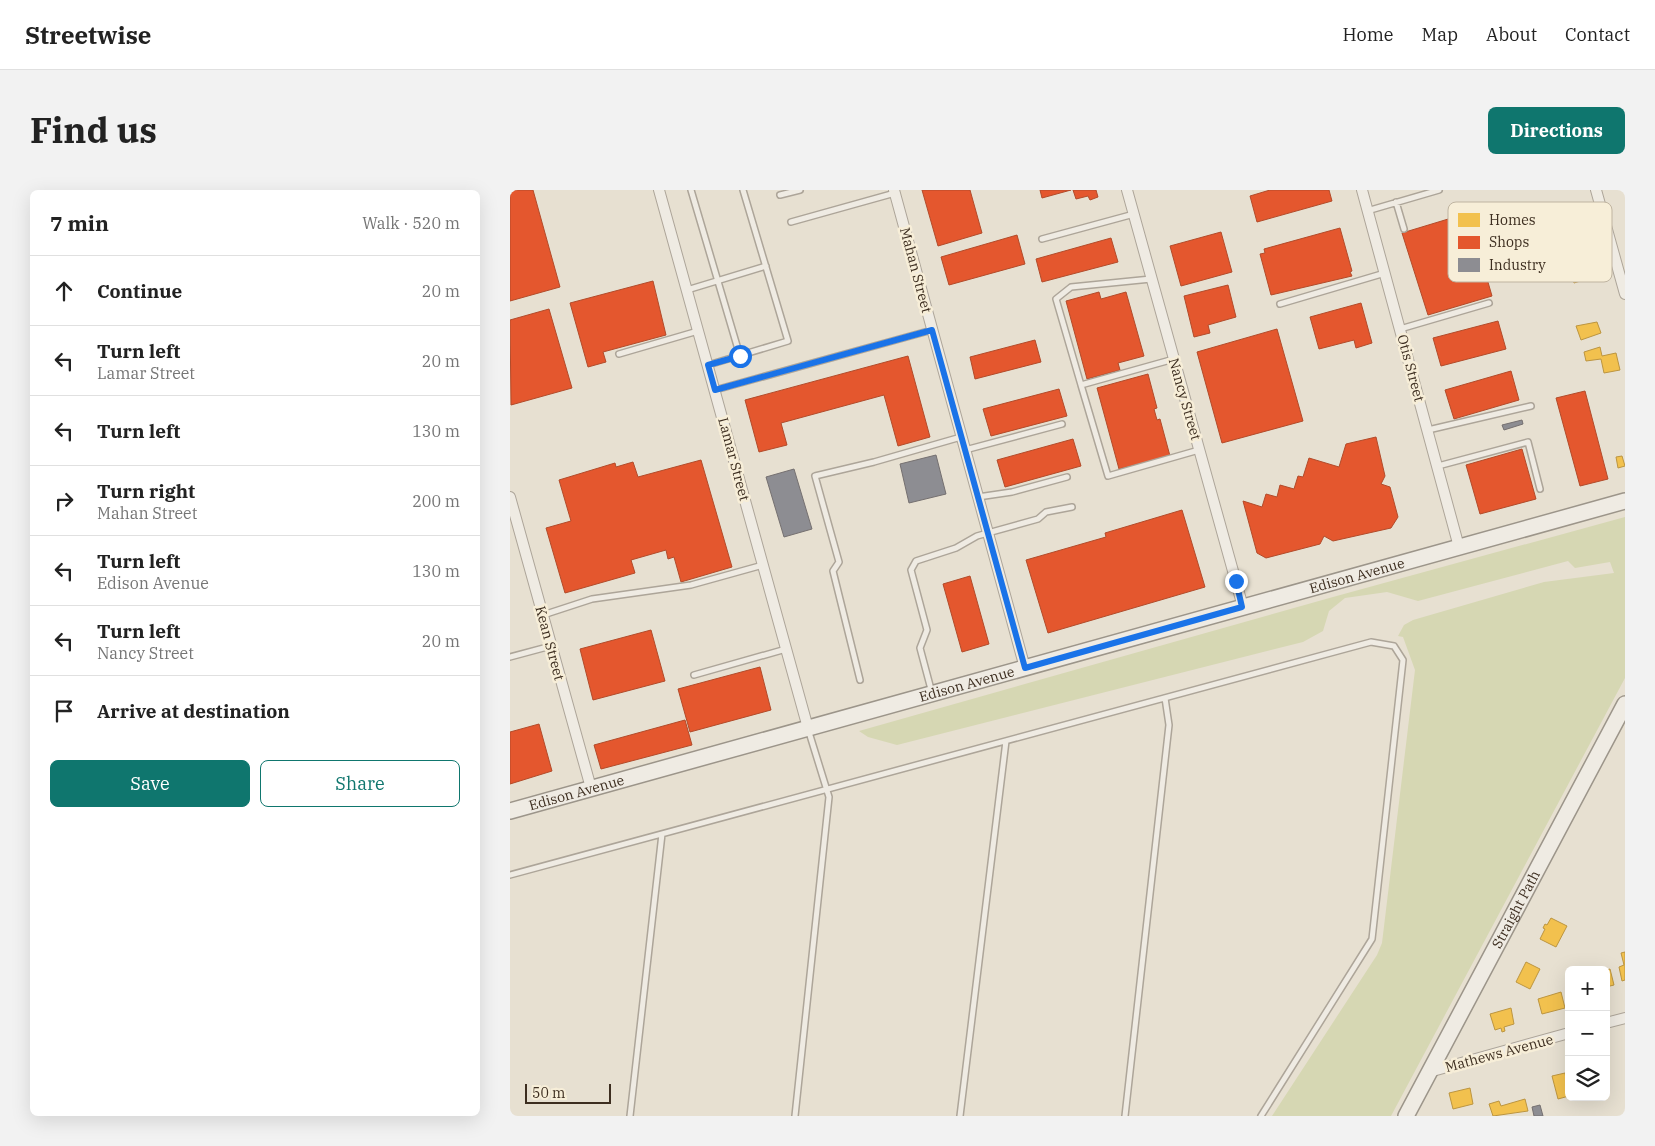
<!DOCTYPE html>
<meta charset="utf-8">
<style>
body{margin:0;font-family:"IBM Plex Serif",serif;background:#f2f2f2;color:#222}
.controls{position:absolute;right:15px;bottom:15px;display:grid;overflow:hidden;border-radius:8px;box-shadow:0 5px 20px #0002}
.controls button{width:45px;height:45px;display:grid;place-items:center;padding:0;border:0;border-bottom:1px solid #e0e0e0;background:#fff;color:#222;font:25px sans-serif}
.scale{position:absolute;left:15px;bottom:12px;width:86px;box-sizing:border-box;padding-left:5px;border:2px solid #3d2e20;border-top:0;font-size:14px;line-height:18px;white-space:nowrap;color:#3d2e20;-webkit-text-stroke:4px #f7eed8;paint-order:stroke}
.stop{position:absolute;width:15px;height:15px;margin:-11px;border:4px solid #1a73e8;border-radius:50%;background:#fff}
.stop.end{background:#1a73e8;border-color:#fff;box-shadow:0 1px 5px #0008}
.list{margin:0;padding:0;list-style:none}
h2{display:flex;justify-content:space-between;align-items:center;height:65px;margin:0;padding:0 20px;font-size:21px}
h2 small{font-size:16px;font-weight:400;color:#767676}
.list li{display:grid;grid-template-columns:32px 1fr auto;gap:15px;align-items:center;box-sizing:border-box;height:70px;padding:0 20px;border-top:1px solid #e0e0e0}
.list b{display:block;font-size:19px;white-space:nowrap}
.list p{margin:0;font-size:16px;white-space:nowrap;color:#767676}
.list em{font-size:16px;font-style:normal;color:#767676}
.actions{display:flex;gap:10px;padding:15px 20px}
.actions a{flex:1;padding:11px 0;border:1px solid #0f766e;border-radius:8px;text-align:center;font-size:18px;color:#0f766e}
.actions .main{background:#0f766e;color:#fff}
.icon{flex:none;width:28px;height:28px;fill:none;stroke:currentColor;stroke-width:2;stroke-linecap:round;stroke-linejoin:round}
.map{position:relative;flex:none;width:1115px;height:926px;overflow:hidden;border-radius:8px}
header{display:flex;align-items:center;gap:30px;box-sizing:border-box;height:70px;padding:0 25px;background:#fff;border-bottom:1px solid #e0e0e0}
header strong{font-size:24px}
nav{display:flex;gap:28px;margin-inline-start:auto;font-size:18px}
.intro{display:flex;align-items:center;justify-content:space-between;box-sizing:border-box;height:120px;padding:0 30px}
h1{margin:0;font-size:35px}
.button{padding:12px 22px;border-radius:8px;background:#0f766e;color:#fff;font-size:18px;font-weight:700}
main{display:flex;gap:30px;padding:0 30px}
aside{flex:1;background:#fff;border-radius:8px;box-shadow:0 5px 20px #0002}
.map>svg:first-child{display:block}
.green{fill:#d6d7b3}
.homes{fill:#f2c14e;stroke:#bc9540}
.shops{fill:#e4572e;stroke:#b24b2a}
.industry{fill:#8d8d92;stroke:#757070}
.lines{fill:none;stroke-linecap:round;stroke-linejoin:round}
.lane-casing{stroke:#ada599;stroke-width:8}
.street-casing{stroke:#ada599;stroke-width:12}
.secondary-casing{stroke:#9c958a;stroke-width:18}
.lane{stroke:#efebe3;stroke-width:5}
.street{stroke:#efebe3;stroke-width:10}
.secondary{stroke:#efebe3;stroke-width:15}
.route{stroke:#1a73e8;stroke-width:6}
.labels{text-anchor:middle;stroke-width:5;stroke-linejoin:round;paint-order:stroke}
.street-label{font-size:14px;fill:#3d2e20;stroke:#f7eed8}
.key{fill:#f7eed8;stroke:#bfb4a1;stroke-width:1}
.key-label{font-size:14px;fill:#3d2e20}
</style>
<header>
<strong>Streetwise</strong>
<nav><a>Home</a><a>Map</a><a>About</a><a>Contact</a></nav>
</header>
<div class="intro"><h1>Find us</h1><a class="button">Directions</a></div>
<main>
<aside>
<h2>7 min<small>Walk · 520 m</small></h2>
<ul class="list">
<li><svg class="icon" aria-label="ahead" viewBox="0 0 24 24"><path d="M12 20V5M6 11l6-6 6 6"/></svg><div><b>Continue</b></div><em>20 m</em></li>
<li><svg class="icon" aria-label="left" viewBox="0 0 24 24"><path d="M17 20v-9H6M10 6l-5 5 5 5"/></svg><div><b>Turn left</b><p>Lamar Street</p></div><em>20 m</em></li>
<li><svg class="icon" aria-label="left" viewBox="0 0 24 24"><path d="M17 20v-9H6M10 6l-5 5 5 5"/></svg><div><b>Turn left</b></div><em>130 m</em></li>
<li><svg class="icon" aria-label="right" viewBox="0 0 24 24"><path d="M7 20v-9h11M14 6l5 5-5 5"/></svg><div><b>Turn right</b><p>Mahan Street</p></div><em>200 m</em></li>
<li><svg class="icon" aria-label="left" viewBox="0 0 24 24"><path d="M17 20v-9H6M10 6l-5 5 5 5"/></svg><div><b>Turn left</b><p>Edison Avenue</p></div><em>130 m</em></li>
<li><svg class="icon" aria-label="left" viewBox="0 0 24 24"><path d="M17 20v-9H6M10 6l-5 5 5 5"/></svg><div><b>Turn left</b><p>Nancy Street</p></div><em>20 m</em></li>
<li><svg class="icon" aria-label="arrive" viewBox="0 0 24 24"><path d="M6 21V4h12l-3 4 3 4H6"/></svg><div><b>Arrive at destination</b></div></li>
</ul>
<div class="actions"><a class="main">Save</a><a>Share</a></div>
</aside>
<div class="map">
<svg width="1115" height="926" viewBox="0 0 1115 926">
<rect width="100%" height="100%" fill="#e7e0d1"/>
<path class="green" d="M1115,327V488L881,926H762L867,765L872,753L905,480L893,447L888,446L894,435L903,430L1034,392L1104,383L1100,372L1065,378L1058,371L908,411L877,402L835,408L819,421L813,441L793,452L387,555L358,547L349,541L823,407Z"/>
<path class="homes" d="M1073,65L1080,88L1064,93L1057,70Z
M1087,132L1091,143L1071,150L1066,136Z
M1090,157L1092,166L1106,163L1110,180L1094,183L1091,169L1076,171L1074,162Z
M1112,266L1115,276L1108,278L1106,267Z
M1041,728L1057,736L1046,757L1030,749L1035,739L1033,738L1035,734L1037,735Z
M1115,762V790L1112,791L1109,777L1114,775L1111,763Z
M1016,772L1030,779L1020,799L1006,792Z
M1100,779L1104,795L1096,797V780Z
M1051,802L1055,818L1032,824L1028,809Z
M1001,818L1004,834L994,837L995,841L992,842L991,838L985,840L980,824Z
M1055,883L1059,906L1048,909L1042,886Z
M960,898L963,914L943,919L939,903Z
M1015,909L1018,921L983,926L979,914L989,911L991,916Z"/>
<path class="shops" d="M0,0H23L50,97L0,111Z
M412,0H460L472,43L428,56Z
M530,0H561L532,8Z
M563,0H586L588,7L580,10L578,6L566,9Z
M760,0H819L822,11L747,32L740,6Z
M958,23L982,106L918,125L892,43Z
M830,38L842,81L840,82L842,86L761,105L750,64L755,63L754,59Z
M711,42L722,82L671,96L660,56Z
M507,45L515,74L439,95L431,67Z
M601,48L608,72L532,92L526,69Z
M143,91L156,145L93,162L96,172L78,177L60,113Z
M718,95L726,127L698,135L700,143L684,147L674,106Z
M589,102L591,109L616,102L634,166L608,173L610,180L577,189L556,111Z
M851,113L862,153L846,158L844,150L809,159L800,127Z
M39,119L62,198L1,215L0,130Z
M988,131L996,159L931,176L923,148Z
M767,139L793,231L712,253L687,162Z
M525,150L531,172L465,189L460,167Z
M398,166L420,247L388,256L374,205L271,233L277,255L249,262L235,210Z
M1001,181L1009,210L944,229L935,200Z
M638,184L647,218L644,219L647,230L650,229L660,266L609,279L587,198Z
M549,199L557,226L481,246L473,219Z
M1075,201L1098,289L1070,296L1046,208Z
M866,247L875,286L871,294L880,297L888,327L881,338L823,351L814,346L810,354L756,368L747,363L733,311L752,317L756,304L767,307L770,295L784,299L788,286L793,287L799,268L829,277L836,254Z
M563,249L571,276L495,297L487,270Z
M1012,259L1026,309L970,324L956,275Z
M191,270L222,377L171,392L164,367L158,369L156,360L121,370L125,383L55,403L36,338L61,331L49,290L105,273L106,277L123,272L128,287Z
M672,320L695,397L538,443L516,370L596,347L595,343Z
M460,386L479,454L452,462L433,394Z
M141,440L155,491L83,510L70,459Z
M250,477L261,520L180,542L168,499Z
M175,530L182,555L91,579L84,555Z
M29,534L42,581L0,594V542Z"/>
<path class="industry" d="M1012,230L1013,234L994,240L992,235Z
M426,265L436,304L399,313L390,274Z
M284,279L302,339L274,347L256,287Z
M1030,915L1033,926H1024L1022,917Z"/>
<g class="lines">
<g class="lane-casing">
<path id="lane" d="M181,0L230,166
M270,5L290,0
M886,12L894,39
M857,21L929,0
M281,32L385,3
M532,49L624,24
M641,89L561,97L546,109L571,195L664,169
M177,100L256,76
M770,114L875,83
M890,139L979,113
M109,164L188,141
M198,175L278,151L233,0
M571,195L598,286L689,260
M205,200L422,140
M918,240L1021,216
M455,260L552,234
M928,276L1018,252L1030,299
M468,307L502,302L557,287
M33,425L82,409L181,395L253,375
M0,467L41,456
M184,485L276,459
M350,490L323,381L329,372L305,286L364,272L451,247
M422,503L410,458L417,440L401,380L406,371L446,358L467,346L528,329L536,322L562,317
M0,685L861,452L884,456L893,470L862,749L751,926
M120,926L152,644
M285,926L319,607L298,539
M450,926L496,551
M615,926L659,535L655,508"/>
</g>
<g class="street-casing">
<path id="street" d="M149,0L298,538
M384,0L515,478
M617,0L733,417
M852,0L949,357
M1086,0L1115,104
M0,307L81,598
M1096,833L1115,828
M919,882L1059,843"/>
</g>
<g class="secondary-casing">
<g id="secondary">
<path id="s1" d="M0,621L1115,311"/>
<path id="s2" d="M896,926L1115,514"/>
</g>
</g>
<use href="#lane" class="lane"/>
<use href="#street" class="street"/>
<use href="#secondary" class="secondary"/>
</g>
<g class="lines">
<path class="route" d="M230,166L198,175L205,200L422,140L515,478L732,417L726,391"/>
</g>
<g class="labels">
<g class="street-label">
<text transform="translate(406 80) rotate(75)" y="5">Mahan Street</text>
<text transform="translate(901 178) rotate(75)" y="5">Otis Street</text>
<text transform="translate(675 209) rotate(74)" y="5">Nancy Street</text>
<text transform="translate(224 269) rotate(75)" y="5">Lamar Street</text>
<text dy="5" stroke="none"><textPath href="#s1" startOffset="879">Edison Avenue</textPath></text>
<text transform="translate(40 453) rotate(75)" y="5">Kean Street</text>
<text dy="5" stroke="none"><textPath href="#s1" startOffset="474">Edison Avenue</textPath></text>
<text dy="5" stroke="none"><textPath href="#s1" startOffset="69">Edison Avenue</textPath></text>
<text dy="5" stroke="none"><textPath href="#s2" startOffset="234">Straight Path</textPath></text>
<text transform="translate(989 863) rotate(-15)" y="5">Mathews Avenue</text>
</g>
</g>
<rect x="938" y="12" width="164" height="80" rx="8" class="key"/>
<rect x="948" y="23" width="22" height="14" fill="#f2c14e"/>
<rect x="948" y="46" width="22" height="13" fill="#e4572e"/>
<rect x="948" y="68" width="22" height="14" fill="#8d8d92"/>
<g class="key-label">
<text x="979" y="35">Homes</text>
<text x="979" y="57">Shops</text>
<text x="979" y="80">Industry</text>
</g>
</svg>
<div class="controls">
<button>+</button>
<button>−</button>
<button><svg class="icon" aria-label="layers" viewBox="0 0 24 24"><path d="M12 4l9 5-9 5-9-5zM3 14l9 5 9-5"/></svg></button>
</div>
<div class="scale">50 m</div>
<div class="stop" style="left:230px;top:166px"></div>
<div class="stop end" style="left:726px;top:391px"></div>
</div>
</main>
